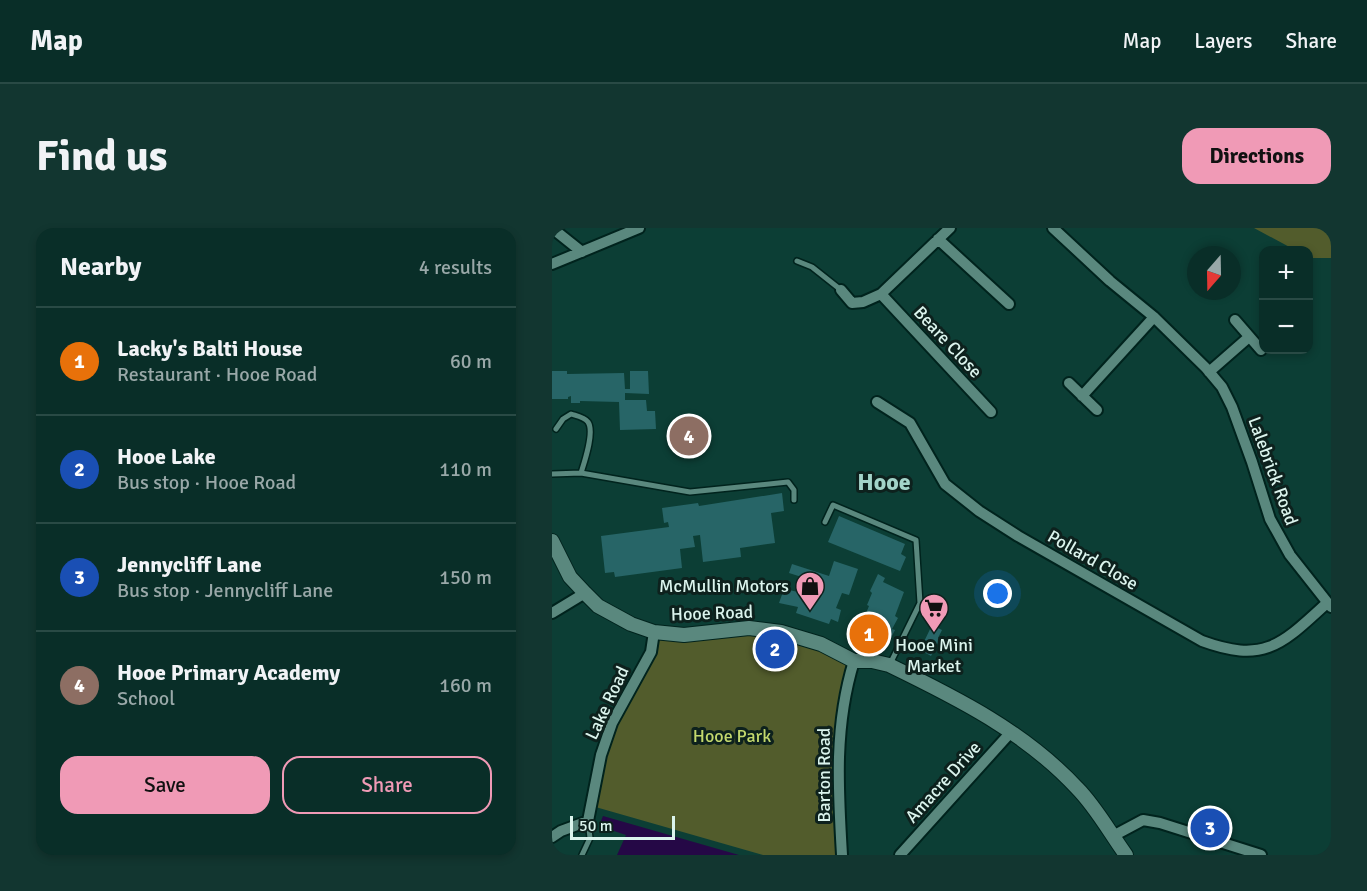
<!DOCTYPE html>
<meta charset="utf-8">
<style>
body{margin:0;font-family:Signika,sans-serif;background:#123630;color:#f1f3f6}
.controls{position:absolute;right:18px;top:18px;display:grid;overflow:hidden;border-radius:12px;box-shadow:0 3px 9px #0003}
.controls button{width:54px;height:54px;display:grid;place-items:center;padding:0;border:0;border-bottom:2px solid #294a45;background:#092e28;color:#f1f3f6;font:30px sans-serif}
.compass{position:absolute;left:635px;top:18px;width:54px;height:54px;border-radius:50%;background:#092e28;box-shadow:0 3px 9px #0003;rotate:200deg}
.scale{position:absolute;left:18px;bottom:15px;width:105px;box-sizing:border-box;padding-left:6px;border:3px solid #dbf4ed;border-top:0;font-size:16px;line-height:21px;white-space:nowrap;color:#dbf4ed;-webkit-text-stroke:4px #0d211d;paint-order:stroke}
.you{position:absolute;left:446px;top:366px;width:21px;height:21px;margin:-15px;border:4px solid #fff;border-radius:50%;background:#1a73e8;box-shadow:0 0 0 9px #1a73e833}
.badge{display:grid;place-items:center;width:39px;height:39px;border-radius:50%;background:#f09ab6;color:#fff;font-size:20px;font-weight:700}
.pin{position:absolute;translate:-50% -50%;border:3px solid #fff;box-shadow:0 2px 6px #0006}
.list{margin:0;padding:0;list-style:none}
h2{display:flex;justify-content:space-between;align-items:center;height:78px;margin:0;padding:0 24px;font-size:26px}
h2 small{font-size:20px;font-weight:400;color:#99a8a8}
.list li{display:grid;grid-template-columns:39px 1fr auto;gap:18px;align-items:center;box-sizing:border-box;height:108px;padding:0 24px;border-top:2px solid #294a45}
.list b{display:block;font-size:22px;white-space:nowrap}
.list p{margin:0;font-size:20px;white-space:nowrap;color:#99a8a8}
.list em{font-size:20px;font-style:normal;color:#99a8a8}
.actions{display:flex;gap:12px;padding:18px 24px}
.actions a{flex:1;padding:14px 0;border:2px solid #f09ab6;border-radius:18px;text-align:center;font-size:21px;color:#f09ab6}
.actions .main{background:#f09ab6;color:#111}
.map{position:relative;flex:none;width:779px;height:627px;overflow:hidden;border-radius:18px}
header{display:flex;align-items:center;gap:36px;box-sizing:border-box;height:84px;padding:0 30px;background:#092e28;border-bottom:2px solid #294a45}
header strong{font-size:28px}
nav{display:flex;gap:33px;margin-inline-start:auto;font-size:21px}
.intro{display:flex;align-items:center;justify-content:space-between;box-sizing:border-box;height:144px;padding:0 36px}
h1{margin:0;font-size:42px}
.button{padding:15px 27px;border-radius:18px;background:#f09ab6;color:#111;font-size:21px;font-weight:700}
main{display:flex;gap:36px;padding:0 36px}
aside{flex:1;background:#092e28;border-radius:18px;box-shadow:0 3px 9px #0003}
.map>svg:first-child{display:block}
.green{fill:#525c2c}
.water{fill:#250846}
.building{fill:#276567}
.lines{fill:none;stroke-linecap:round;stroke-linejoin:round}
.service-casing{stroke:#00231d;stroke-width:8}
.minor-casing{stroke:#00231d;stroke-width:14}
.tertiary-casing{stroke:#00231d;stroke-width:16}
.service{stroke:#5a887e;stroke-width:5}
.minor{stroke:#5a887e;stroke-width:10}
.tertiary{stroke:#5a887e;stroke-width:14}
.labels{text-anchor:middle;stroke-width:6;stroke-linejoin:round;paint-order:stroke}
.street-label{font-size:18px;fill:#dbf4ed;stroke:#0d211d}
.poi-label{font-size:18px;fill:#dbf4ed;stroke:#0d211d;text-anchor:end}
.park-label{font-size:18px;fill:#c3d86d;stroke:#0d211d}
.district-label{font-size:24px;font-weight:bold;fill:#a3d4c9;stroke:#0d211d}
</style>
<header>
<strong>Map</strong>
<nav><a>Map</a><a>Layers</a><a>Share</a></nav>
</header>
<div class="intro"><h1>Find us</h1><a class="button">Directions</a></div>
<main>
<aside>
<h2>Nearby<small>4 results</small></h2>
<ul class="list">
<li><span class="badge" style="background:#e8710a">1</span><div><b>Lacky's Balti House</b><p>Restaurant · Hooe Road</p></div><em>60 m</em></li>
<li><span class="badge" style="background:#1a4fb4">2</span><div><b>Hooe Lake</b><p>Bus stop · Hooe Road</p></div><em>110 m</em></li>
<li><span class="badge" style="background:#1a4fb4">3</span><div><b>Jennycliff Lane</b><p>Bus stop · Jennycliff Lane</p></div><em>150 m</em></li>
<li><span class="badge" style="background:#8d6e63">4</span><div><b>Hooe Primary Academy</b><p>School</p></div><em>160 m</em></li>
</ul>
<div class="actions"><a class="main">Save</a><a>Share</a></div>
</aside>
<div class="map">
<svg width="779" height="627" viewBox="0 0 779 627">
<rect width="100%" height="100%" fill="#0c3e35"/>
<path class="green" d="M702,0H779V30H757L756,22H743Z
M197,400L302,433L289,489V627H211L40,578L49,527L88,442L102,404Z"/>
<path class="water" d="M51,588L187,627H65L74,607L47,598Z"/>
<path class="building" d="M0,143H15V146L72,145L73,161H78V143H96L97,166L73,165V172H94L95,183H103L104,201L68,202L67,174L28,173V175H19V168L16,169V171H0Z
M230,265L232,283L219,285L223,315L188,320L189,329L151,334L148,307L141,308L143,319L128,321L130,340L63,349L62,344L53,345L49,308L117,299L116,294L112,295L110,280L146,275L147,278Z
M287,288L353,316L349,326L354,329L348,343L276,314Z
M282,333L306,341L297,367L290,365L284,380L289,382L286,394L279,391L277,396L244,385L246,379L227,375L232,361L251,365L256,351L237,345L240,336L277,348Z
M326,346L333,350L331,354L352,364L343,388L346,390L340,401L343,402L336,416L310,403L316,391L312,390L317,378L315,377L320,365L318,363Z
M380,397L390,402L386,410L388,411L379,428L368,422Z"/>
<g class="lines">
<g class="service-casing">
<path id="service" d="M245,33L260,39L289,62
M4,201L11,191L19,186C25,188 32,189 36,194C43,204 32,235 29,245
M0,246L29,245L138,264L236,254L242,262V272
M273,294L281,277L364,312L368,375L338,436
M30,627L38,610L36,593"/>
</g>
<g class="minor-casing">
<path id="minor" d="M0,0L30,24
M501,0L558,53L602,89L654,140L670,159L680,179L700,234L718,291L738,327L779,379
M386,11L457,76
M0,36L87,0
M289,62L300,75L311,74L329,66L398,0
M329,66L439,184
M683,92L709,122
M657,144L697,109
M517,155L545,182
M530,168L602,89
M325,174L358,195L393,256L427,283L466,308L650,413C713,436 730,416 775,375
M0,385L33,365
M561,608L591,592L608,595L709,627
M0,609L9,603L36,593L49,527L60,495L99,424L102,404
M290,627C286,560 282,498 302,433
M348,627L459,504"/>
</g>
<g class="tertiary-casing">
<path id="tertiary" d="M0,313L18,349L33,365L46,378L79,396L102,404L132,407L197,400L229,404L269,416L302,433H320L337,437C405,470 473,504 525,560C544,579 558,605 574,627"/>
</g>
<use href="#service" class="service"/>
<use href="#minor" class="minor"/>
<use href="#tertiary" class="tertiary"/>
</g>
<defs>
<g id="shop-pin" transform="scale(1.5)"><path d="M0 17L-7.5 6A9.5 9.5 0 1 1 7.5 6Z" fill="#f09ab6" stroke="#0d211d"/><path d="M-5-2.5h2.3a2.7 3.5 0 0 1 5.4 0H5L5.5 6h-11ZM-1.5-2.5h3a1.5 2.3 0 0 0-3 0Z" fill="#111"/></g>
<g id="supermarket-pin" transform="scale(1.5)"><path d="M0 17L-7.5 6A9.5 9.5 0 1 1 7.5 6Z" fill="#f09ab6" stroke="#0d211d"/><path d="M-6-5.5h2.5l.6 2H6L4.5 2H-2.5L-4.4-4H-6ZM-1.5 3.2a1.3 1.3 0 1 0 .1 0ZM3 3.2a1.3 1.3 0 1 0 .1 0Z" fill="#111"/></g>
</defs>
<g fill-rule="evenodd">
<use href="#shop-pin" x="258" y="358"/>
<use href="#supermarket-pin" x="382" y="380"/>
</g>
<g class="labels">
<g class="street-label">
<text transform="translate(396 114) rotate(47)" y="6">Beare Close</text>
<text transform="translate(721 243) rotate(70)" y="6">Lalebrick Road</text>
<text transform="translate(541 332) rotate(30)" y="6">Pollard Close</text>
<text transform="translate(160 385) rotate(-2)" y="6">Hooe Road</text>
<text transform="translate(55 475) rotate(-65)" y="6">Lake Road</text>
<text transform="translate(272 547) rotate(-90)" y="6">Barton Road</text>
<text transform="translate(391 554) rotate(-48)" y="6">Amacre Drive</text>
</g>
<g class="poi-label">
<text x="237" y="364">McMullin Motors</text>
<text x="382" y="423" text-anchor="middle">Hooe Mini<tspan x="382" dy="21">Market</tspan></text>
</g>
<g class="park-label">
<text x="180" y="514">Hooe Park</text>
</g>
<g class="district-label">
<text x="332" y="262">Hooe</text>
</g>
</g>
</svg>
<div class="controls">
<button>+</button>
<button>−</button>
</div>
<svg class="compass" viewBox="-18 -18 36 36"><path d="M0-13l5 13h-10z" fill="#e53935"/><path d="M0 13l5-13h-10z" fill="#99a8a8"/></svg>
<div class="scale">50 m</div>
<div class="you"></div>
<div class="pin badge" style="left:317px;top:406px;background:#e8710a">1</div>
<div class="pin badge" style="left:223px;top:421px;background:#1a4fb4">2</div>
<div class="pin badge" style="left:658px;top:600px;background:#1a4fb4">3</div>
<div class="pin badge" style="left:137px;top:208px;background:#8d6e63">4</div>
</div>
</main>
